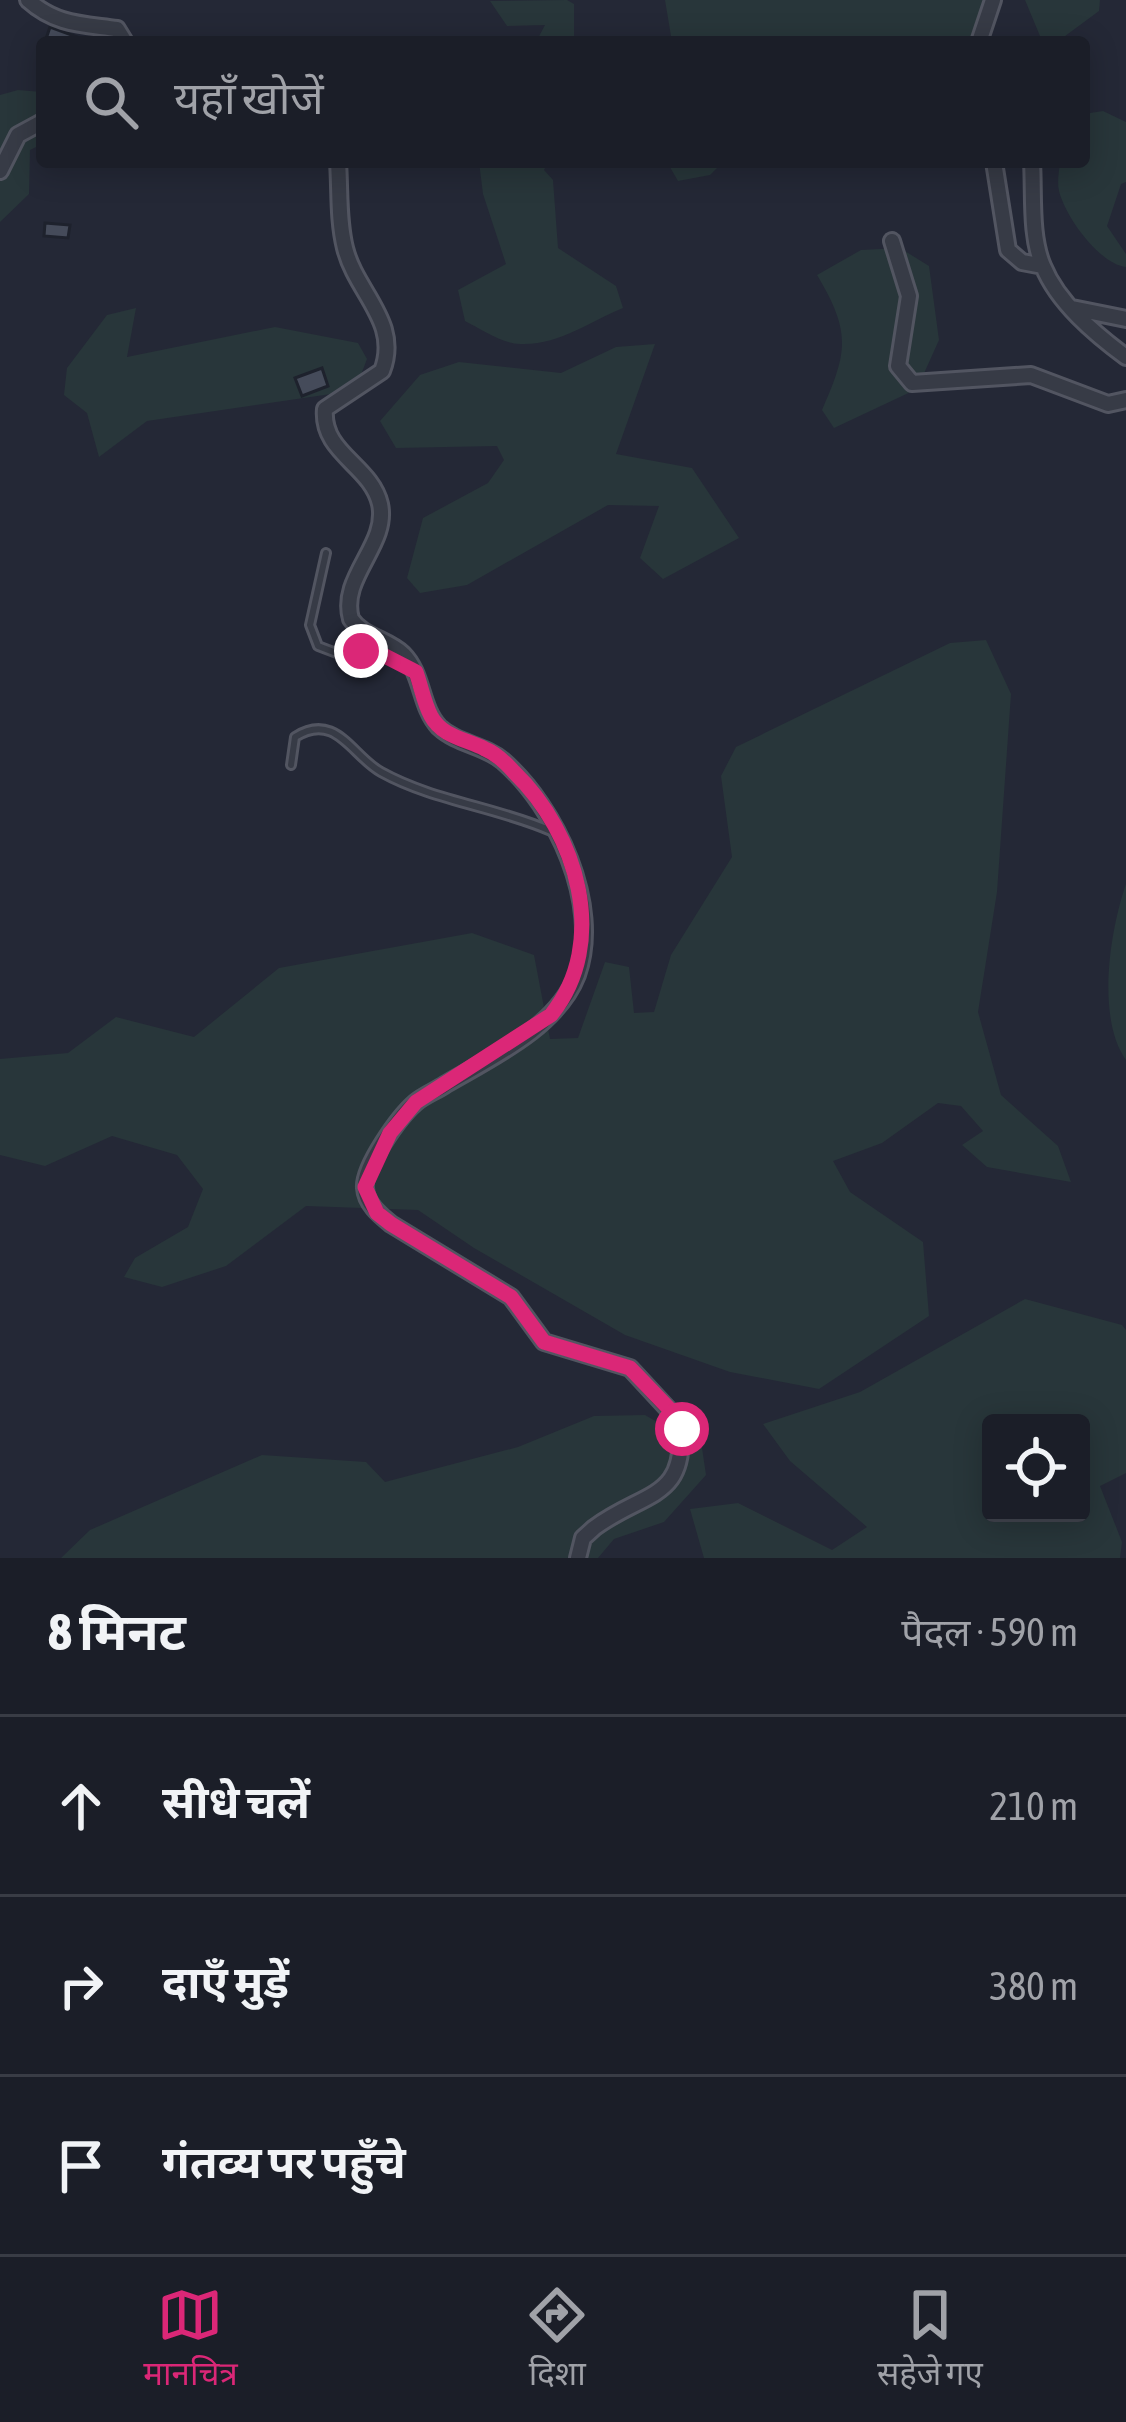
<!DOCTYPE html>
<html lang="hi">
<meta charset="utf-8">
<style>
body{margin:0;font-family:"Asap Condensed","Noto Sans Devanagari",sans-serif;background:#242730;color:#f1f3f6}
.controls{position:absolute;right:36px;bottom:36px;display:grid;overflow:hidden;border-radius:12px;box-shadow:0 6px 30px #0003}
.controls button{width:108px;height:108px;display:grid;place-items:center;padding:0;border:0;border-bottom:3px solid #393c45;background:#1b1e28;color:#f1f3f6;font:60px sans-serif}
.stop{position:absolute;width:36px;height:36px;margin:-27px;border:9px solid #db2777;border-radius:50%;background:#fff}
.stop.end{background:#db2777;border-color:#fff;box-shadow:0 3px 12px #0008}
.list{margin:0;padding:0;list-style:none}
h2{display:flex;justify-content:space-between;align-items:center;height:156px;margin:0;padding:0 48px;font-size:51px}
h2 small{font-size:39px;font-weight:400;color:#a0a2a8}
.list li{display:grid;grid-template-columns:78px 1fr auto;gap:36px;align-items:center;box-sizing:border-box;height:180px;padding:0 48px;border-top:3px solid #393c45}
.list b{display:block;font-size:45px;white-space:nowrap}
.list em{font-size:39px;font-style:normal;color:#a0a2a8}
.icon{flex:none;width:66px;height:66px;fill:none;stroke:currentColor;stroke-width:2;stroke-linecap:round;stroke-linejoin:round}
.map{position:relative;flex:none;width:1126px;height:1558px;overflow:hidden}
.search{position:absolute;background:#1b1e28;box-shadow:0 6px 30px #0003;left:36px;right:36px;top:36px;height:132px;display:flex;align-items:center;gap:30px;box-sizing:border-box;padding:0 42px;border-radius:12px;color:#a0a2a8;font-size:45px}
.sheet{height:696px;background:#1b1e28}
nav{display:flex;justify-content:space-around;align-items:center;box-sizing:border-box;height:168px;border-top:3px solid #393c45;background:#1b1e28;font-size:33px;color:#a0a2a8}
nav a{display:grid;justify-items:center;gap:6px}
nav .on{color:#db2777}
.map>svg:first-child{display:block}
.green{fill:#28363a;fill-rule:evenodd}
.building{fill:#454b5a;stroke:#1e222d;stroke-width:3}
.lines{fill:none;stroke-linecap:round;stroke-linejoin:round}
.service-casing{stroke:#525561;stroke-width:12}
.minor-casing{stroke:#525561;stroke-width:20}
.service{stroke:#373b46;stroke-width:6}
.minor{stroke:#373b46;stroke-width:14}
.route{stroke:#db2777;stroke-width:15}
</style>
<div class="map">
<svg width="1126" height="1558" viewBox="0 0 1126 1558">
<rect width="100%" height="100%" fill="#242836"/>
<path class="green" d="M567,0L574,4V42H536L545,25L507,26L490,1Z
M665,0H992L987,42H672Z
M1025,0H1100L1099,11L1057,42L1040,36Z
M18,90L42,92V144L30,150L29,194L0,222V95Z
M1103,111L1126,122V182L1121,184L1107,226L1126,254V267C1099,264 1065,216 1059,191C1057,182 1059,171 1060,162H1084V114Z
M479,162H548L544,170L553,180L558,248L616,286L623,308C590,321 558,346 520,344C503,344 481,329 465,321L458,290L506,264L483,194Z
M667,162H723L710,175L678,181Z
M900,248L929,266L939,340L917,389L834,428L822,410C848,351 851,332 817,275L861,250Z
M136,308L127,357L275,327L358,343L367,359L359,380L331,394L147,421L99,457L87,413L64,395L67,368L107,315Z
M655,344L616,454L692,468L739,538L663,579L640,558L659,506L608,505L467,585L420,593L407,578L423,518L488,483L504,460L497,446L396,448L380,421L420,375L459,362L561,373L616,347Z
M986,640L1011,694L997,892L978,1012L1001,1095L1058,1146L1071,1182L987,1167L962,1145L983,1131L961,1106L938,1103L882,1143L833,1161L850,1192L923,1242L929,1316L819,1389L730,1372L625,1335L474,1248L418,1210L306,1206L226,1266L162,1287L124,1277L135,1258L188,1227L203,1189L177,1155L112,1136L45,1166L0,1155V1059L68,1053L116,1017L194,1037L279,968L472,933L534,955L550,1039L578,1038L605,962L629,967L634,1013L654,1012L671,955L732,857L721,776L736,747L950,643Z
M1126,884V1060C1096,1018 1110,930 1126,884Z
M1025,1299L1122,1325L1126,1330V1473L1100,1486L1122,1542L1120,1558H704L690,1509L738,1503L832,1550L867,1527L790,1461L763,1424L860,1392ZM991,1423H1081V1513H991Z
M645,1415L702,1448L706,1475L664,1522L614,1539L598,1558H61L90,1530L262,1455L366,1462L385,1482L518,1447L594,1416Z"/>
<path class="building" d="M50,27L88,41V42H45Z
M45,223L70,225L68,238L44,236Z
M322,368L328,386L302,396L295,378Z"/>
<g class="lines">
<g class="service-casing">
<path id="service" d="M326,553L310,625L318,646L339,654L373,651L412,670
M291,765L295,737C336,711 352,756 381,772C433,801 497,807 551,831"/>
</g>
<g class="minor-casing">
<path id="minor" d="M28,0C56,25 82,24 117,29L125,42
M979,42L993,0
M338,162C340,190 338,220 345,248C356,293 401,322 382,371L325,409C321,453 371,465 380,504C389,545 339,577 351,619C363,637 387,639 403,654C423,674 420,707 439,727C457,744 484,745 503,761C556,807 602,905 577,975C557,1027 492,1057 446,1084C436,1091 424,1095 415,1103C399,1117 363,1167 365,1188C366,1204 380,1215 391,1224L511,1297L544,1342L630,1368L680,1422C688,1501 645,1490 594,1528L583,1538L578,1558
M994,162L1008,250L1022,262L1043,266
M1032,162C1034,194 1030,236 1043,266C1058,303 1095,334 1126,357
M0,171L18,135L42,122
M892,241L909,296L898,366L912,383L1031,375L1108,404L1126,400
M1072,308L1126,319"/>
</g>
<use href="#service" class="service"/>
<use href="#minor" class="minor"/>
</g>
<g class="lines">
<path class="route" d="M361,651L383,655L416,672C421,686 424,703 431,716C442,737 466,739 485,749C497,754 506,763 514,772C577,833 610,942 551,1015L416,1102L390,1133L365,1187L377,1213L391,1224L511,1297L544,1342L630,1368L677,1417L682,1429"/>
</g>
</svg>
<div class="controls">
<button><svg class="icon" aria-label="locate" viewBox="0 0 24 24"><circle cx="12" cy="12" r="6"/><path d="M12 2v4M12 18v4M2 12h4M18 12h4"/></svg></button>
</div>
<div class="stop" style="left:682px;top:1429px"></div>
<div class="stop end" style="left:361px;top:651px"></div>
<div class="search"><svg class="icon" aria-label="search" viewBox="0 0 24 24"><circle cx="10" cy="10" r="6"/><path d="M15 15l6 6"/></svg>यहाँ खोजें</div>
</div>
<section class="sheet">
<h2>8 मिनट<small>पैदल · 590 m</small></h2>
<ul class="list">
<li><svg class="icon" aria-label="ahead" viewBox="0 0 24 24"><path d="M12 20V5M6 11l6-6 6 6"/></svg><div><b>सीधे चलें</b></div><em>210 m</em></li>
<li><svg class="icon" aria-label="right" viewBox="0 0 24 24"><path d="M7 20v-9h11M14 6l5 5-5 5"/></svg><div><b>दाएँ मुड़ें</b></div><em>380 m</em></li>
<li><svg class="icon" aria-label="arrive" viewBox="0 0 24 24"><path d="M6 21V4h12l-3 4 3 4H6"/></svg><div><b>गंतव्य पर पहुँचे</b></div></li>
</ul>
</section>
<nav>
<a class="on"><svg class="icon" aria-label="map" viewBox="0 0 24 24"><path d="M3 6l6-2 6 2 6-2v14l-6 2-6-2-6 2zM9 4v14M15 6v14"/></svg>मानचित्र</a>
<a><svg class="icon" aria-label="directions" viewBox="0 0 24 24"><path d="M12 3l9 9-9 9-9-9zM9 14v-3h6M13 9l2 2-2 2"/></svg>दिशा</a>
<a><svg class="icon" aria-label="saved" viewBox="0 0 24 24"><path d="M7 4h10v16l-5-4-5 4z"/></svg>सहेजे गए</a>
</nav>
